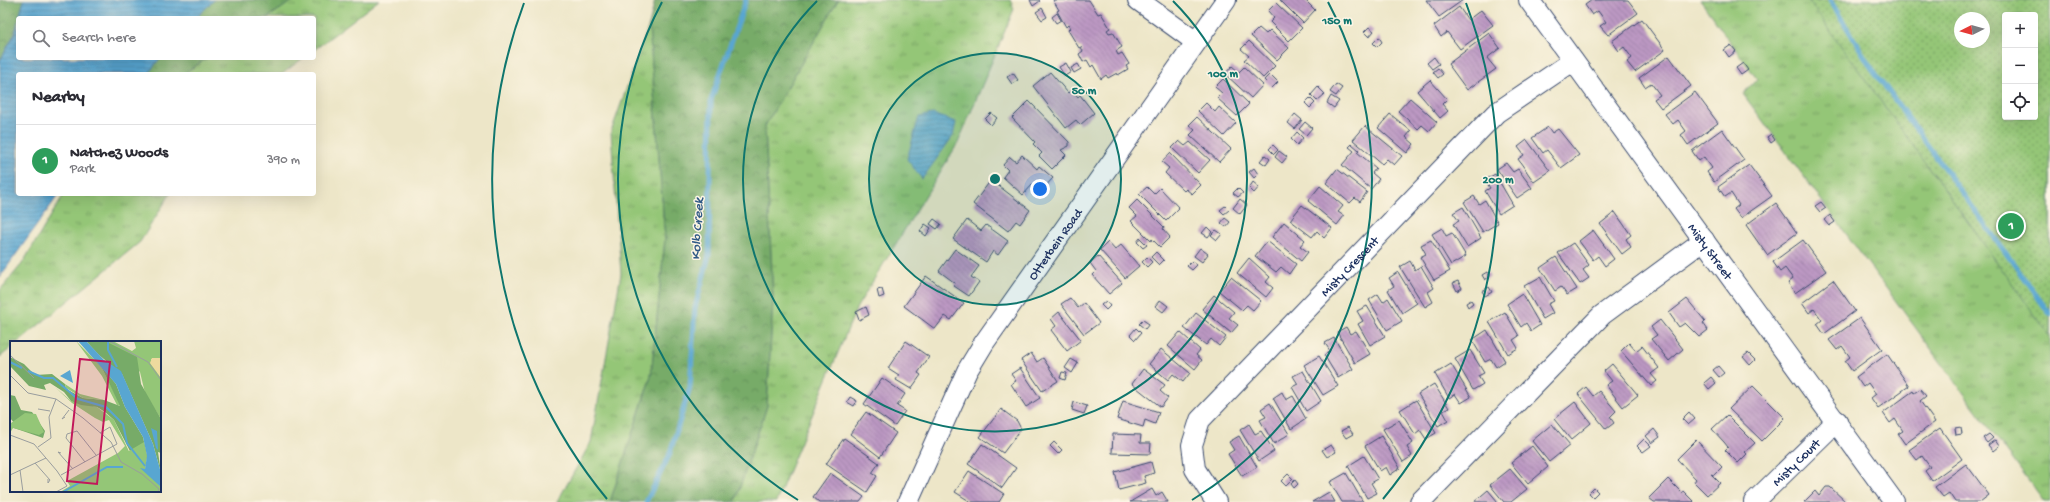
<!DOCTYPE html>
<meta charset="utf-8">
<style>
body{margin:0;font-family:"Gochi Hand",sans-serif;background:#f2f2f3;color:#2b2b33}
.controls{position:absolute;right:12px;top:12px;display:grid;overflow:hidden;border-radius:4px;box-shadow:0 4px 16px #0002}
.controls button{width:36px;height:36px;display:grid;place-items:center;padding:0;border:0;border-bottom:1px solid #e1e1e2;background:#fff;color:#2b2b33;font:20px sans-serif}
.compass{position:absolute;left:1954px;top:12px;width:36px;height:36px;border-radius:50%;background:#fff;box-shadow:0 4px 16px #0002;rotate:264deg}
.you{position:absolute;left:1040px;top:189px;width:14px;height:14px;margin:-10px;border:3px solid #fff;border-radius:50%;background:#1a73e8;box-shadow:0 0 0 6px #1a73e833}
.badge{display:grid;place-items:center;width:26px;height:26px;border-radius:50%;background:#0b8043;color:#fff;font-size:13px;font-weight:700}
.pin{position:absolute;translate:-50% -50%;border:2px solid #fff;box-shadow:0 1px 4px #0006}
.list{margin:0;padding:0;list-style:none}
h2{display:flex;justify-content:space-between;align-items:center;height:52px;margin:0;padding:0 16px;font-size:17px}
h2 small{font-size:13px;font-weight:400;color:#7c7c81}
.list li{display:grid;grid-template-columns:26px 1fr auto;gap:12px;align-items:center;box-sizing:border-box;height:72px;padding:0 16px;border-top:1px solid #e1e1e2}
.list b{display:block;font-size:15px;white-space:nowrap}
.list p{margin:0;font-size:13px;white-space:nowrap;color:#7c7c81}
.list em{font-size:13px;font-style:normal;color:#7c7c81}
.icon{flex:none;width:22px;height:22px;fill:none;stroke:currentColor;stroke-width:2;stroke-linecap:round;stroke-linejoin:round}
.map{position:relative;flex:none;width:2050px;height:502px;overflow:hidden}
.search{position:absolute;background:#fff;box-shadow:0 4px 16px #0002;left:16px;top:16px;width:300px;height:44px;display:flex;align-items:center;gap:10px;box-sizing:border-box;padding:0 14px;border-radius:4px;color:#7c7c81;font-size:15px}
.panel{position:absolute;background:#fff;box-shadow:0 4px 16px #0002;left:16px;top:72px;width:300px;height:124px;border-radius:4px}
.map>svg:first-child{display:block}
.grass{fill:url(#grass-tufts);stroke:#587a6a;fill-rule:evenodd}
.forest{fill:url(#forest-crowns);stroke:#496d63}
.park{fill:url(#park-dots);stroke:#587a6a;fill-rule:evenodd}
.water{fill:url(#water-rules);stroke:#3a6a98}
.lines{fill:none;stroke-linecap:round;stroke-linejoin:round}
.stream{stroke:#58a6d1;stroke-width:5}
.building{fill:url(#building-back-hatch)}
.street-casing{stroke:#3a4a6e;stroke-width:22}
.street{stroke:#fff;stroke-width:20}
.ring{fill:none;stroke:#0f766e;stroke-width:2}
.labels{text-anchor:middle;stroke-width:3;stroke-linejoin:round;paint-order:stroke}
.street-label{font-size:13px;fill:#1b2f5e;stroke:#fcf5e5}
.water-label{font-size:14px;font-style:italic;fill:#305986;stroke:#fcf5e5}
.inset-river{fill:none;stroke:#58a6d1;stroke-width:2}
.inset-road{fill:none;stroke:#999d9e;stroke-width:1}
.view{fill:#c2185b;fill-opacity:0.15;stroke:#c2185b;stroke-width:2}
.inset-edge{fill:none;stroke:#1b2f5e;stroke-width:2}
.centre{fill:#0f766e;stroke:#fcf5e5;stroke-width:2}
.ring-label{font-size:12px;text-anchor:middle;font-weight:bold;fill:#0f766e;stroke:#fcf5e5;stroke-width:3;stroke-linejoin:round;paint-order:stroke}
</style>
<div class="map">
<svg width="2050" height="502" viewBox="0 0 2050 502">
<defs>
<pattern id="grass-tufts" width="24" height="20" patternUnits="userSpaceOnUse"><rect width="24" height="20" fill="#94c677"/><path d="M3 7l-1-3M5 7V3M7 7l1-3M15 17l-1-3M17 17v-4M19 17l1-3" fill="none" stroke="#78a165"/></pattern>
<pattern id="forest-crowns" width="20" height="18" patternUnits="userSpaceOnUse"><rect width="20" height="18" fill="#77ab68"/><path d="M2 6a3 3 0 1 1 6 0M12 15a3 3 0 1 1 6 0" fill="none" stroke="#618c59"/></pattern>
<pattern id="park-dots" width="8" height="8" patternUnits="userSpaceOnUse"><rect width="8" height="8" fill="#94c677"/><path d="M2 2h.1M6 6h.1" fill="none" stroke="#78a165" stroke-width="1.8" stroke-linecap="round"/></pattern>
<pattern id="water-rules" width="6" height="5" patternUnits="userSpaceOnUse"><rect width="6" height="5" fill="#58a6d1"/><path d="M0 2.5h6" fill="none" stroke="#4888ad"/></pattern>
<pattern id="building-back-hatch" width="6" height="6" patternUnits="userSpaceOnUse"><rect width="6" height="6" fill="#bc98c3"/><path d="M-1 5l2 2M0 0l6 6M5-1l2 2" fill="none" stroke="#987ca2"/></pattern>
</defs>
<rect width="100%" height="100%" fill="#fcf5e5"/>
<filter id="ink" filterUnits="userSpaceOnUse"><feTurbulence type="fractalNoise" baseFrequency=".025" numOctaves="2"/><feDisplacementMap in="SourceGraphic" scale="8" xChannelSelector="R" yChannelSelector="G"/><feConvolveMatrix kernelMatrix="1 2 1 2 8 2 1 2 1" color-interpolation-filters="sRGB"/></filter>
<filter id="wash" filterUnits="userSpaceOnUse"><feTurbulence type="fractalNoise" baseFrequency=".012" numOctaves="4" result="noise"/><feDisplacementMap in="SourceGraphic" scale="16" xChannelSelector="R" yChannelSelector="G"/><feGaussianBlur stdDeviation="0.9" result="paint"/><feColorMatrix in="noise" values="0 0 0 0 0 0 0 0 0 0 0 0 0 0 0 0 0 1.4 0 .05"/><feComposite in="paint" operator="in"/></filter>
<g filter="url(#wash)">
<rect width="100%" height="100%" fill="#ede6c8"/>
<path class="grass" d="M294,0H379L314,50V18H267Z
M838,0H1010L1014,9L958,143L857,307L776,502H735L767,406L773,298L765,126Z
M1700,0H2050L2035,15H2005L1989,89L2009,128L2050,174V502H2044L1743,94L1757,79ZM1960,18H1984V42H1960Z
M649,25L665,239L651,376L610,502H557L591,442L621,274L611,132Z
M207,58H303L282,74H183Z
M64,194H170L140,242L18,342H11V348L0,357V290L22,264Z"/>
<path class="forest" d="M0,0H24L15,33L0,61Z
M214,0H294L267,18H196Z
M655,0H838L765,126L773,298L767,406L735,502H610L651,376L665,239L649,25Z
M160,58H207L183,74H148Z"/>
<path class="park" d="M1808,0H2050V336ZM2005,15H2035V117H2005ZM1960,18H1984V42H1960Z"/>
<path class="water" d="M24,0H214L196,18H19Z
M18,21V58H160L148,74H18V194H59L0,277V61L15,33Z
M933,114L956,122L953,136L922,179L907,159L919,117Z"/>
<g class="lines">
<path class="stream" d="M1830,0L1871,67L2050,314
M646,502L669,456L690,387L695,308L709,255L711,100L746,0"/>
</g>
<g id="blocks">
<path class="building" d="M1030,0H1039L1040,1L1033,6Z
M1053,0H1089L1098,14L1101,13L1110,28L1107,30L1109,33L1113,32L1122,47L1116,51L1118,55L1122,53L1129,64L1126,66L1128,69L1118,75L1117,73L1108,78L1106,75L1101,79L1093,65L1091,67L1087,60L1083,62L1079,54L1083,51L1081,47L1079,48L1068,30L1070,28L1068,25L1066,27L1057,11L1059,10Z
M1280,0H1305L1315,10L1303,23Z
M1426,0H1463L1439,17Z
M1592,0H1628L1638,13L1608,35L1600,26L1606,22L1598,11L1592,15L1585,5Z
M1276,3L1302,28L1289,41L1270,22L1274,18L1268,11Z
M1459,7L1468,20L1481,10L1493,25L1460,49L1447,32L1441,37L1434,26Z
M1042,8L1047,17L1042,20L1036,12Z
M1057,13L1061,20L1056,23L1052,17Z
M1642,19L1665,50L1635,72L1627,62L1632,58L1624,47L1619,51L1612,41Z
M1369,27L1374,31L1369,37L1364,32Z
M1259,28L1266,34L1270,30L1289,48L1277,60L1251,36Z
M1489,33L1500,48L1487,58L1496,69L1467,90L1448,64Z
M1379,37L1382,42L1377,47L1373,43Z
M1249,41L1275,66L1263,78L1244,60L1249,56L1241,49Z
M1731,45L1736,51L1729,57L1724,50Z
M1669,56L1691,86L1661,108L1654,99L1660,95L1651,83L1645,87L1639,78Z
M1434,57L1439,64L1432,69L1427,63Z
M1066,63L1071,72L1065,76L1059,67Z
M1743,63L1748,70L1741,75L1736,68Z
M1078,64L1081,69L1074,73L1071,68Z
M1232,66L1239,72L1244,67L1263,85L1251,98L1225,74Z
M1438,68L1443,74L1438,78L1433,72Z
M1050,72L1068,93L1072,90L1078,97L1080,95L1094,113L1080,125L1076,120L1066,128L1033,86Z
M1013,73L1018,80L1012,84L1007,77Z
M1270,74L1278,82L1272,88L1264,80Z
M1223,79L1249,104L1237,116L1217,98L1222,93L1215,87Z
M1430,80L1447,99L1442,104L1448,111L1440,118L1417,91Z
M1336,84L1342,88L1336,96L1330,92Z
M1318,87L1325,94L1317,101L1311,95Z
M1695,92L1718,123L1688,145L1681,135L1686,131L1678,120L1673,124L1665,114Z
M1331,96L1339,101L1334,108L1327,103Z
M1310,98L1315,103L1310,108L1305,103Z
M1410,98L1437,122L1429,131L1422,125L1418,129L1398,111Z
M1029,101L1069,142V146L1061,150L1066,155L1052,169L1039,156L1042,153L1033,144L1035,142L1012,118Z
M1206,103L1215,112L1219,107L1236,123L1224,136L1198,111Z
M991,113L997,118L991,125L985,119Z
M1295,114L1302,120L1295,129L1288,123Z
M1390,114L1411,131L1406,137L1414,144L1407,153L1378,128Z
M1197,117L1231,149L1219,162L1190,135L1195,130L1189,125Z
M1305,122L1312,128L1306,135L1299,129Z
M1365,126L1402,156L1394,165L1387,159L1382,164L1353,140Z
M1548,127L1552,133L1558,129L1579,155L1561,168L1547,150L1543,153L1532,138Z
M1722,129L1744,160L1714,182L1707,172L1712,168L1704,157L1699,161L1692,151Z
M1297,132L1303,138L1297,145L1291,139Z
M1771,134L1775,140L1771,143L1767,137Z
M1527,140L1550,171L1534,182L1518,159L1524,155L1518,147Z
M1179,141L1185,146L1190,142L1210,160L1198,173L1172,148Z
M1352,144L1359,150L1357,152L1376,168L1372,173L1379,179L1371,189L1342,165L1354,151L1349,147Z
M1273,145L1278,150L1274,154L1269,149Z
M1279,151L1287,157L1282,163L1275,157Z
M1170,153L1201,185L1192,194L1186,189L1184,191L1165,173L1169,168L1162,162Z
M1022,155L1037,169L1039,166L1053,178L1041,191L1033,184L1023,195L1003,177L1008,170L1003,165L1010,157L1016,162Z
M1265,155L1270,159L1266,165L1260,161Z
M1506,163L1513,172L1518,169L1532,188L1517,198L1497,169Z
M1749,165L1772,196L1741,218L1734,209L1739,205L1731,193L1725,197L1718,187Z
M1254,168L1258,174L1254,178L1249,172Z
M1337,169L1367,192L1360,202L1355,198L1350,203L1326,183Z
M1495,174L1513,205L1499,214L1485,191L1490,188L1485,180Z
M991,180L1030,210L1020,224L1016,221L1008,231L973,204Z
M1253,182L1259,187L1254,193L1249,188Z
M1320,186L1343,206L1338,212L1344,216L1337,225L1308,201Z
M1147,187L1154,194L1160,188L1179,208L1166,221L1139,194Z
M1238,188L1243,193L1238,197L1233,193Z
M1474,196L1479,204L1485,200L1498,223L1483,232L1464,202Z
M1240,199L1247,205L1240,214L1233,208Z
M1137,200L1164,227L1163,229L1170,237L1160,247L1152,239L1151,241L1131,221L1137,216L1129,208Z
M1821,202L1826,208L1820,212L1815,206Z
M1776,203L1797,233L1767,255L1746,225Z
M1302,205L1332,228L1324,238L1317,231L1312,237L1290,220Z
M1225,206L1229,210L1224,214L1220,210Z
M1463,207L1481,238L1467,247L1453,224L1459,221L1453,213Z
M1615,212L1631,235L1626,239L1631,247L1622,254L1600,224Z
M1830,215L1835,222L1829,226L1824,220Z
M1225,218L1230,222L1226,227L1221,223Z
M934,219L941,224L937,229L930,224Z
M967,220L981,231L986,225L1008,241L998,255L993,251L986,262L953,239Z
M1284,222L1305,240L1300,246L1308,252L1301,261L1272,237Z
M925,224L931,228L926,236L920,231Z
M1207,227L1212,232L1208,237L1202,233Z
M1442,228L1446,236L1452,233L1466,256L1451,265L1432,234Z
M1216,230L1222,234L1217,240L1211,235Z
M1593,230L1614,259L1605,266L1598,256L1593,260L1579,241Z
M1140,238L1147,245L1143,248L1137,242Z
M1431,240L1450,271L1434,280L1420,257L1426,254L1421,245Z
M1803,240L1826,271L1795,293L1788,283L1793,279L1785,268L1780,272L1773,262Z
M1267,241L1296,264L1289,274L1281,267L1276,272L1255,256Z
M1108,242L1115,250L1121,245L1139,266L1125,278L1100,250Z
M1573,243L1589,265L1583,270L1589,278L1580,284L1558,253Z
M1200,248L1208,254L1202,262L1194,256Z
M955,249L979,266L971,277L979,282L969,296L954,286L955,283L939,271Z
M1156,252L1164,260L1159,265L1151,257Z
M1098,256L1122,283L1109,294L1092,275L1096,271L1090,263Z
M1147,257L1152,262L1147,267L1142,262Z
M1556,257L1577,289L1567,295L1561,287L1555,291L1540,268Z
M1249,258L1270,277L1266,282L1273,288L1266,297L1237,273Z
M1192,261L1197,265L1192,270L1187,266Z
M1410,261L1415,270L1421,266L1434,288L1428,292L1433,302L1425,307L1400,267Z
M1398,272L1417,303L1402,313L1388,290L1394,286L1389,278Z
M1487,272L1490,276L1485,280L1482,275Z
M926,276L964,303L951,320L945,316L935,329L904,306Z
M1231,277L1261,301L1253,310L1247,305L1242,310L1219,291Z
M1540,277L1554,301L1548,304L1553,313L1543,319L1524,286Z
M1833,280L1855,311L1824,334L1817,324L1822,320L1814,309L1809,313L1802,303Z
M1458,281L1462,288L1457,291L1453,283Z
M1489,287L1492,292L1485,296L1482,291Z
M882,289L884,296L879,298L877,290Z
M1378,294L1383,302L1388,298L1402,321L1387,330L1369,300Z
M1522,294L1540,325L1531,331L1526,323L1521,327L1507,304Z
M1214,295L1234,312L1229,318L1238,325L1231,333L1202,309Z
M1070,298L1078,308L1084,303L1099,323L1084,334L1061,304Z
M1687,299L1705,321L1703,323L1708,330L1699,337L1685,323L1679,327L1669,313Z
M1160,300L1168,306L1163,312L1155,306Z
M1471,300L1473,303L1468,307L1466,303Z
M1106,301L1110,306L1106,310L1101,305Z
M1367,306L1385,336L1370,345L1358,324L1363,321L1357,311Z
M866,307L869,315L859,320L856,312Z
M1059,312L1081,340L1067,351L1051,330L1056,326L1051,319Z
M1505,312L1519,336L1513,340L1518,348L1508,354L1489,322Z
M1196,313L1226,337L1219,346L1211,339L1206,345L1184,328Z
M1860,318L1882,349L1852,371L1845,361L1850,357L1842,346L1837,350L1829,340Z
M1143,320L1149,324L1145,329L1139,324Z
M1660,320L1683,349L1669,361L1651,339L1657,335L1651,327Z
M1346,327L1350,334L1356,331L1370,354L1355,363L1337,332Z
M1136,328L1141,333L1135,340L1130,335Z
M1487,330L1505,361L1496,367L1491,359L1485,362L1472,340Z
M1180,332L1200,350L1196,355L1202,360L1195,369L1168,346Z
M1334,338L1353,369L1338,378L1324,355L1330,351L1325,343Z
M906,341L929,357L918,373L921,375L911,389L896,380L899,375L888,368Z
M1629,343L1636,351L1642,346L1659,368L1651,374L1657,381L1651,386L1621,351Z
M1161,349L1190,373L1183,382L1173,374L1168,380L1149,364Z
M1470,350L1484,373L1478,376L1483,384L1473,390L1455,359Z
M1031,353L1037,362L1043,358L1058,381L1042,391L1021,360Z
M1748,353L1755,360L1750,365L1743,357Z
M1887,354L1909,386L1878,408L1871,398L1876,394L1868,383L1863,387L1856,377Z
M1319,356L1338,386L1323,395L1304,365Z
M1071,359L1078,363L1072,373L1065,368Z
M1451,364L1471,397L1461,403L1455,394L1449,398L1435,374Z
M1612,364L1638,395L1623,407L1606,385L1612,381L1604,371Z
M1718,366L1724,373L1719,377L1713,370Z
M1020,368L1040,398L1026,407L1011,384L1016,381L1011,374Z
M1143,369L1165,385L1160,391L1168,398L1161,407L1132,384Z
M1303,371L1321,401L1306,411L1292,387L1298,384L1293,376Z
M1062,372L1067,373L1065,380L1060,378Z
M1711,377L1716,383L1709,389L1704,383Z
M882,378L905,394L897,406L905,411L895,426L864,404Z
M1434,384L1449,408L1443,411L1448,420L1438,426L1418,394Z
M1753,386L1785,418L1762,441L1729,409Z
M1586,387L1593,396L1599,391L1616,411L1610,417L1614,423L1606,429L1578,394Z
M1920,389L1926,396L1920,401L1935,422L1905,444L1898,434L1903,431L1895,419L1890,423L1883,413L1913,391L1914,393Z
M1282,392L1286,400L1293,396L1306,419L1291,429L1273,398Z
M850,397L857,401L854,406L847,402Z
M1416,400L1436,433L1426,439L1420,430L1415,434L1400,410Z
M1123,401L1159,412L1155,424L1145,420L1143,427L1117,419Z
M1074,402L1087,406L1084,414L1072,410Z
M1575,402L1591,423L1571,440L1554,419Z
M1270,403L1289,434L1274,444L1260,420L1266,417L1261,409Z
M1001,409L1017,421L1021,429L1003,453L980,437Z
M866,412L896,433L880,457L850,434Z
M1689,412L1695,419L1688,425L1682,419Z
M1727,415L1755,443L1745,452L1747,454L1738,463L1725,450L1728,447L1724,442L1712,429Z
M1399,420L1413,443L1407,447L1412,456L1403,462L1383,429Z
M1249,424L1255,434L1261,431L1274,451L1259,461L1240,430Z
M1552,424L1570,445L1549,462L1532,441Z
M1348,427L1353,434L1346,438L1341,431Z
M1961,427L1962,434L1956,435L1955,428Z
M1940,428L1962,459L1932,481L1925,471L1930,467L1922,456L1917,460L1909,450Z
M1654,429L1660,437L1652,443L1646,436Z
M1113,434L1141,435L1140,443H1151L1150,454L1112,453Z
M1989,434L1993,438L1987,443L1983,438Z
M1239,436L1257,467L1242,476L1228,454L1234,450L1229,442Z
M1381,436L1400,468L1390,475L1386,467L1380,471L1365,446Z
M844,438L879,463L872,473L877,476L867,492L826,464Z
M1644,439L1651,446L1643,452L1637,446Z
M1696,440L1722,467L1714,475L1711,474L1720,483L1707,495L1694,482L1696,479L1677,459Z
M1995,440L1999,446L1993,451L1988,445Z
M1054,442L1062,450L1058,454L1050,446Z
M982,444L1016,468L1002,488L968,464Z
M1331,445L1336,452L1327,457L1322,450Z
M1532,446L1548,467L1528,484L1511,463Z
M1364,456L1378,479L1371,483L1377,493L1367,498L1348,466Z
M1151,462L1154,473L1144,476L1146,483L1119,490L1115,472Z
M1966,464L1989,495L1980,502H1955L1949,493L1943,497L1935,487Z
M1510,469L1527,489L1511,502H1504L1490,485Z
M969,471L1004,494L999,502H971L955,492Z
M830,473L864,497L860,502H819L813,497Z
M1346,473L1363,502H1342L1330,482Z
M1288,474L1293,479L1286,486L1281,481Z
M1668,479L1682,493L1683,491L1694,502H1654L1649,498Z
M1295,480L1298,484L1294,488L1291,484Z
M1826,487H1830L1846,502H1804L1815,491L1819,496Z
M1594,488L1598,492L1593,497L1589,493Z
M1152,489L1156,496L1162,492L1168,502H1130Z
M1488,490L1498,502H1474Z
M1329,492L1335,502H1312Z"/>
</g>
</g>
<g filter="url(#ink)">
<use href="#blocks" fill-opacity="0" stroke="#3a4a6e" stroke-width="1"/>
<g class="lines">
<g class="street-casing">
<g id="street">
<path d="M1138,0L1196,42"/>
<path id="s1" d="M1529,0L1894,502"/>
<path id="s2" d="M908,502L967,371L984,343L1226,0"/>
<path id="s3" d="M1216,502L1195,469L1192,445L1200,420L1496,113L1573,61"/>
<path d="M1420,502L1602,315L1704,240"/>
<path id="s4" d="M1754,502L1837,421"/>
</g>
</g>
<use href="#street" class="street"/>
</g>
</g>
<circle cx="995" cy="179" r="126" fill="#0f766e" fill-opacity=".12"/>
<g class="ring">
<circle cx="995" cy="179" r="126"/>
<path d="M1173 1A252 252 0 1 1 817 1"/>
<path d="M798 500A377 377 0 0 1 662 2M1328 2A377 377 0 0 1 1192 500"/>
<path d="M607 499A503 503 0 0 1 524 3M1466 3A503 503 0 0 1 1383 499"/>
</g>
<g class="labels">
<g class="street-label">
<text dy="5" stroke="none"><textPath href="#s2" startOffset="298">Otterbein Road</textPath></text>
<text dy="5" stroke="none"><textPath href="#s1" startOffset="310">Misty Street</textPath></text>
<text dy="5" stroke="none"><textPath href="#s3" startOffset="304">Misty Crescent</textPath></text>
<text dy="5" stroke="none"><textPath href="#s4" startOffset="58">Misty Court</textPath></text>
</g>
<g class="water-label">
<text transform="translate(696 229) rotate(-87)" y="5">Kolb Creek</text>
</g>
</g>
<g transform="translate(10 341)">
<rect width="151" height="151" fill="#ede6c8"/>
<path d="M66,0L91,25L111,65L107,64L92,35ZM95,0H103L122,10L126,7L124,0H151V17L141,18L151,37V78L135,52L130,31L106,7ZM55,43L70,53L94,59L73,57L56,47ZM45,46L61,60L87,66L104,79L125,123L151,146V151L60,145L57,140L108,112L115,105L99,79L93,81L85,77L62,62Z" fill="#94c677"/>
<path d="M76,0H95L127,16L131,43L151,78V112L148,111L151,132L143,103L112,33L89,14ZM0,16L14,23L25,34L42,33L55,43L56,48L73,57L94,59L110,65L91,25L106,43L115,66L133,96L137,115L135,128L121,112L104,79L95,71L87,66L71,64L61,60L54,51L40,42L34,44L36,49L19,45L0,25ZM0,54L5,55L11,69L22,71L35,90L33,97L4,87L6,84L0,77Z" fill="#77ab68"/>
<path d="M142,17H151V37L140,22Z" fill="#eeda9e"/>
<path d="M15,72L26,73L34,91L29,94L3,87L0,92L1,82ZM134,101L137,115L135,128L151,146V151H50Z" fill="#94c677"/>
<path d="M68,0H76L94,19L111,30L143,103L151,132V146L130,127L135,128L137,115L133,96L115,66L106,43ZM60,29L63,42L50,35ZM141,87L147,90L148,109L146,107Z" fill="#58a6d1"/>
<path class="inset-river" d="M98,1V9L107,26M0,21L12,27M18,30L34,37H43L68,58L96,66L113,83L117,102L135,125M53,151L97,126H113"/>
<path class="inset-road" d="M99,0L138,21L151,39M0,14L24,37M0,34L18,52L46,58L73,77L101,101L111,121L132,133L149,148L148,151M28,68L40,70M55,76L52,78L59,69M0,94L24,103L47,130L57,145L46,151M28,106L41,97L39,76L46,58M51,112L48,111L63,128M75,121L56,97L57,93L67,90L86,114M25,122L40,139L38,142V138M10,129L13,151M0,134L36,117M51,134L107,103L100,86L90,92"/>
<path class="view" d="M70,18L100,21L87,143L57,140Z"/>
<rect width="151" height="151" class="inset-edge"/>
</g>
<circle cx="995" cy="179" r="6" class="centre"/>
<g class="ring-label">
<text x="1337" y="24">150 m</text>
<text x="1223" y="77">100 m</text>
<text x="1084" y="94">50 m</text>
<text x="1498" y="183">200 m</text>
</g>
</svg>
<div class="controls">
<button>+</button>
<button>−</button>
<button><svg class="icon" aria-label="locate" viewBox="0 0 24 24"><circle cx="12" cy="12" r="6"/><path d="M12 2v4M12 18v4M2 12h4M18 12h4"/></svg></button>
</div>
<svg class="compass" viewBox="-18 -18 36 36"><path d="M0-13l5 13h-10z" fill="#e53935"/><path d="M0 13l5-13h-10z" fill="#7c7c81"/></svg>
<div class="you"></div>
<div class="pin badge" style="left:2011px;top:226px;background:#2e9e5b">1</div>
<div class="search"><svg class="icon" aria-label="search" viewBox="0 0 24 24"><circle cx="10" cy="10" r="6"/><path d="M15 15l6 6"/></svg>Search here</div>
<section class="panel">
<h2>Nearby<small></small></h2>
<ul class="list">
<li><span class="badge" style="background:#2e9e5b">1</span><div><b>Natchez Woods</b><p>Park</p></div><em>390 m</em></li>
</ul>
</section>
</div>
